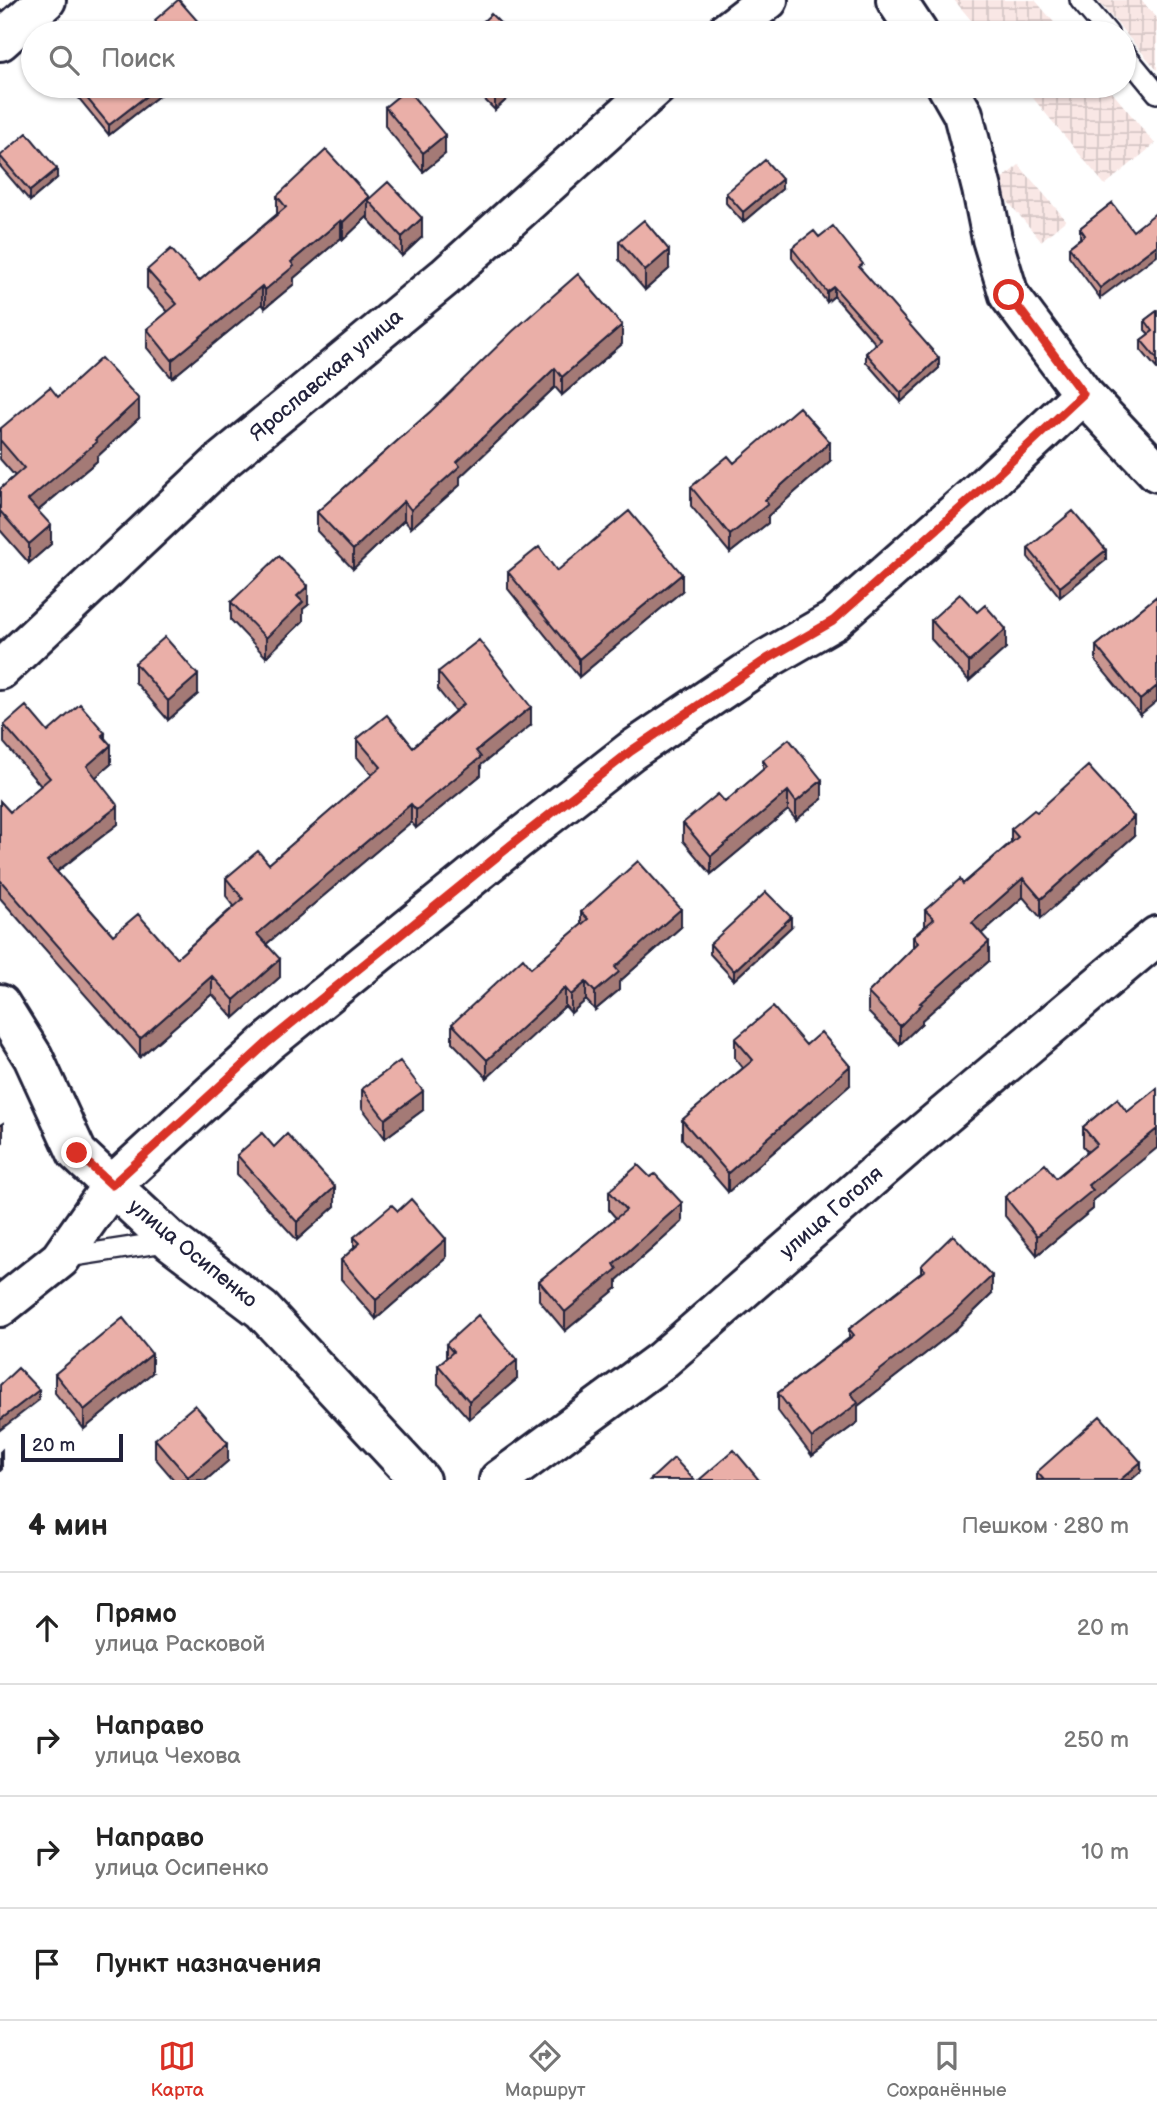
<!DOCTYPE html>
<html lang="ru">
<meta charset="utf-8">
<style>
body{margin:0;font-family:"Balsamiq Sans",sans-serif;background:#f6f6f6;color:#222}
.scale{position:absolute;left:21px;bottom:18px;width:102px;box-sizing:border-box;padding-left:7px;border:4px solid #22223b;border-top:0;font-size:19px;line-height:24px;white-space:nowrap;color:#22223b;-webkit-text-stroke:5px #fff;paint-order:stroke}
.stop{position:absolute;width:21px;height:21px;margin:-16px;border:5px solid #d93025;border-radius:50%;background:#fff}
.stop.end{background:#d93025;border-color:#fff;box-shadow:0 2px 7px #0008}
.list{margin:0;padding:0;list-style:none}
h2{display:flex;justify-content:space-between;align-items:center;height:91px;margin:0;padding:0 28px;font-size:30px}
h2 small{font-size:23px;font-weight:400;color:#767676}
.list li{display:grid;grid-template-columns:46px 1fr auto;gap:21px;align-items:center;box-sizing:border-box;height:112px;padding:0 28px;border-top:2px solid #e0e0e0}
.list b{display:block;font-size:26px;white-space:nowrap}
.list p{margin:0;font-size:23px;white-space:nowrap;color:#767676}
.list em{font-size:23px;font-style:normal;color:#767676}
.icon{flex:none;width:38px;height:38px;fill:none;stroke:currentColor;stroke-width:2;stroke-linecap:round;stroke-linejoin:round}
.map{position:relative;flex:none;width:1157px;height:1480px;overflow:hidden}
.search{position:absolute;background:#fff;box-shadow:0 2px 5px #0004;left:21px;right:21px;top:21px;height:77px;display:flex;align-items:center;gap:18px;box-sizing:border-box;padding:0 24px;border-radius:38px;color:#767676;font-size:26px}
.sheet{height:539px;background:#fff}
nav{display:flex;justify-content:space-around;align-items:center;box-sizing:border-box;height:98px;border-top:2px solid #e0e0e0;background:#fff;font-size:19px;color:#767676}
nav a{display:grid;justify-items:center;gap:4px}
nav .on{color:#d93025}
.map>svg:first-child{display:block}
.industrial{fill:url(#industrial-grid)}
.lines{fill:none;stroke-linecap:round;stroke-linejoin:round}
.service-casing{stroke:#22223b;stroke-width:24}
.minor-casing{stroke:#22223b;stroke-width:44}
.service{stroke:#fff;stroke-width:19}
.minor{stroke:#fff;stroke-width:38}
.wall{fill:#c99690;stroke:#22223b;stroke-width:2}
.shaded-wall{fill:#a47a76;stroke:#22223b;stroke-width:2}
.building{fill:#eaafa8;stroke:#22223b;stroke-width:2}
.route{stroke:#d93025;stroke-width:9}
.labels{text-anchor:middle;stroke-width:7;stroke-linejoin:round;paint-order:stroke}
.street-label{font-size:21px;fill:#22223b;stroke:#fff}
</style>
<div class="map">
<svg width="1157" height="1480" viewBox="0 0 1157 1480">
<defs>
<pattern id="industrial-grid" width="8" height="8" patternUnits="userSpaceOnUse" patternTransform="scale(1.75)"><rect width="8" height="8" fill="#f9e7e5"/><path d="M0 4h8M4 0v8" fill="none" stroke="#d5c6c5"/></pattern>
</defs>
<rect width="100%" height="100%" fill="#fff"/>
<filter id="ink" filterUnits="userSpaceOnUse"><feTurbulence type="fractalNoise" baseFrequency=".0143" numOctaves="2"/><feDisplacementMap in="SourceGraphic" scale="14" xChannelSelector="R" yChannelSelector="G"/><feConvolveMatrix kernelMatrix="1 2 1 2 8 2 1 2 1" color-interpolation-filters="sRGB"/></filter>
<g filter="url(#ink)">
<path class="industrial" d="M954,0H1035L1063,33H982Z
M1097,0H1141L1157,18V70Z
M1023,86H1107L1155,144L1105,185Z
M1019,165L1066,220L1041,241L994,185Z"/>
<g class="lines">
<g class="service-casing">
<path id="service" d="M1080,0L1108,33
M1124,53L1157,93
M61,1258L171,1241"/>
</g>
<g class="minor-casing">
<path id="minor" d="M896,0L918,33
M725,33L768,0
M0,41L46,0
M947,86L963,114L982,189L992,239L1009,295L1083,394L1157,472
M0,670L222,461L445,277L657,86
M0,1004L33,1057L77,1153L171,1241L262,1310L420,1480
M0,1307L60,1259L112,1185L267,1043L516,841L631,751L767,659L833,621L971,499L1083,394
M499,1480L661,1361L909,1145L1157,936"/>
</g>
<use href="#service" class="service"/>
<use href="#minor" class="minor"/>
</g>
<path class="wall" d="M77,86H171L109,135L77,96Z
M471,86H521L495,110Z
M385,107L445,154L423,172L385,126Z
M0,156L57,178L30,201L0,166Z
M782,189L743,222L726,203V193Z
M277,196L369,199L422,237L402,256L368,219V216L343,240L341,238L294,278V284L265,308L262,304L172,378L147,348V329L168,312L147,288V270L199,281L277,214Z
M1112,203L1100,298L1069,256V247L1080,238V228Z
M819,237L863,272L939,368L901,402L866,362V353L876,344L834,296L827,302L792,258V248Z
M619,241L669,269L645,290L619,260Z
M1157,311V369L1141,350V340L1149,334L1145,330V320Z
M622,344L562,395L555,387L460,477V485L411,528L404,520L353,569L317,531V512L430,412Z
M58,397L139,418L97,457V461L38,511L51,544L29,563L0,530V489L15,476L0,459V429Z
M830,461L768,516V523L730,553L691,506V487L734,463Z
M1028,548L1106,560L1060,597L1028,557Z
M557,571L682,591L579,677L508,589V572Z
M1157,596L1140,715L1096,662V646Z
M231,602L308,605L303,609V621L266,657L231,620Z
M977,612L1006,648L969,681L931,639V620Z
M135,663L198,694L168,720L135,682Z
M438,672L531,725L481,765V775L416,828L411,822L266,944L280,977L234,1018L212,994L140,1057L0,898V801L10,812L41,786L4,743V725L48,732L111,764L95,777L118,824L57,872L113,935L177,958L234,906L226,896V878L269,864L372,775L357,757V739L413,747L455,711L438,690Z
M763,760L822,799L796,820L788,810L711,874L683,841V823L725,802L763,770Z
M1037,812L1134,836L1041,918L1023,897L981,934L989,961L922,1020V1023L900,1044L868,1012V993L913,948V937L925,926V910L963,884L1011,842V829Z
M581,912L681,927L619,982V990L595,1010L586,1000L571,1013L565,1006L487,1078L452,1042V1024L531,968L581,925Z
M791,927L734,980L710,954V944Z
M735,1039L806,1045L850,1085L728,1192L682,1139V1120L743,1068L735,1058Z
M362,1089L423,1110L385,1138L362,1108Z
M1117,1099L1093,1200V1209L1037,1255L1005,1216V1197L1056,1178L1088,1152L1083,1146V1127Z
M274,1147L335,1206L297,1240L237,1174V1155Z
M609,1191L682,1222L617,1280V1288L565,1331L539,1300V1281L616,1218L609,1210Z
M398,1211L446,1258L376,1319L341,1279V1260L354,1248V1237Z
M921,1266L992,1294L953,1332L858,1406V1422L812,1456L778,1411V1393L849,1338V1329L921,1273Z
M446,1344L517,1379L469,1419L438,1384V1365L446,1358Z
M152,1373L84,1429L55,1393V1374Z
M155,1439L228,1461L206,1480H174L155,1458Z
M1141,1471L1131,1480H1037V1472Z"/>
<path class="shaded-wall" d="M159,86H171L109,135V125Z
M501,86H521L495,110V91Z
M445,135V154L423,172V153Z
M57,169V178L30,201V191Z
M782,179V189L743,222V212Z
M369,197V202L368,200V216L343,240V222Z
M422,218V237L402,256V237Z
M341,220V238L294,278V284L265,308V290L291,262Z
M1157,245V255L1100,298V288Z
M669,250V269L645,290V271Z
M262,286V304L172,378V360Z
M834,287V296L827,302V292Z
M622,325V344L562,395V377Z
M939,358V368L901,402V393Z
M555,368V387L460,477V485L411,528V510L457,462Z
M139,399V418L97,457V461L28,519V500Z
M830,442V461L768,516V523L730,553V535L765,500Z
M404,501V520L353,569V550Z
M51,525V544L29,563V544Z
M1106,550V560L1060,597V587Z
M682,574V591L579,677V659Z
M308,586V605L303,609V621L266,657V638L297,596Z
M1006,629V648L969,681V662Z
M198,675V694L168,720V701Z
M1157,686V701L1140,715V700Z
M531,707V725L481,765V775L416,828V810L476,751Z
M105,733V751L111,745V764L87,785V766L102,735Z
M822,780V799L796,820V802Z
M788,791V810L711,874V856Z
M411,804V822L257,952V934Z
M118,806V824L47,879V861Z
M1134,817V836L1041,918V899Z
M1023,878V897L972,942V923Z
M681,909V927L619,982V990L595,1010V992L615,967Z
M791,917V927L734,980V971Z
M989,942V961L922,1020V1023L900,1044V1026L920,1003Z
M280,959V977L234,1018V1000Z
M212,976V994L140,1057V1039Z
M586,982V1000L571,1013V995Z
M565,988V1006L487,1078V1060Z
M850,1066V1085L728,1192V1173Z
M423,1091V1110L385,1138V1119Z
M3,1123V1142L0,1144V1125Z
M1157,1129V1148L1093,1200V1209L1037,1255V1236L1088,1185Z
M335,1187V1206L297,1240V1222Z
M682,1203V1222L617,1280V1288L565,1331V1312L614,1264Z
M446,1239V1258L376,1319V1300Z
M992,1276V1294L953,1332L858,1406V1422L812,1456V1438L851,1393Z
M152,1354V1373L84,1429V1410Z
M517,1360V1379L469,1419V1401Z
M39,1390V1400L0,1430V1420Z
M228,1443V1461L206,1480H188V1477Z
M2,1450V1469L0,1471V1452Z
M1141,1462V1471L1131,1480H1120Z"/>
<path class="building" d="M178,0H179L208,33H143L156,22L155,20Z
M491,14L510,33H471Z
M77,86H159L109,125Z
M490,86H501L495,91Z
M407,89L445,135L423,153L385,107Z
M27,133L57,169L30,191L0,156Z
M326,150L369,197L343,222L341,220L291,262L294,266L265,290L262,286L172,360L147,329L177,304L147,270L171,249L199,281L286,207L277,196Z
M765,160L782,179L743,212L726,193Z
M388,182L422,218L402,237L368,200Z
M1112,203L1133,231L1157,212V245L1100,288L1069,247L1085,235L1080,228Z
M644,220L669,250L645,271L619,241Z
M833,226L863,264L859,267L939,358L901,393L866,353L881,340L834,287L827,292L792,248L814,231L819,237Z
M578,274L622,325L562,377L555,368L457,462L460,466L411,510L404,501L353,550L317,512L430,412L513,331Z
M1157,311V359L1141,340L1153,331L1145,320Z
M101,358L139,399L95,440L97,442L28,500L51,525L29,544L0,511V489L24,468L0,440V429L50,387L58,397Z
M799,407L830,442L765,500L768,504L730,535L691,487L728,456L734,463Z
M629,511L682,574L579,659L508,572L539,547L557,571Z
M1073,511L1106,550L1060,587L1028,548Z
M279,556L308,586L297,596L303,602L266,638L231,602Z
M960,594L977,612L985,605L1006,629L969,662L931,620Z
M1157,596V686L1140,700L1096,646Z
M165,637L198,675L168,701L135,663Z
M479,640L531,707L476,751L481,757L416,810L411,804L257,934L280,959L234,1000L212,976L140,1039L0,880V801L10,812L50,778L4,725L26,706L48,732L80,704L105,733L102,735L111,745L87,766L118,806L47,861L113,935L138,914L177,958L243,899L226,878L258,851L269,864L381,767L357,739L387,715L413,747L464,704L438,672Z
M789,739L822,780L796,802L788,791L711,856L683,823L718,794L725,802L767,766L763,760Z
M1088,766L1134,817L1041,899L1023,878L972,923L989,942L920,1003L922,1004L900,1026L868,993L918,943L913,937L934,919L925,910L960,879L963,884L1018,837L1011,829L1034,810L1037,812Z
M638,861L681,909L615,967L619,972L595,992L586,982L571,995L565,988L487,1060L452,1024L523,958L531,968L588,919L581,912Z
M766,892L791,917L734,971L710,944Z
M773,1007L806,1045L821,1032L850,1066L728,1173L682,1120L753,1060L735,1039Z
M400,1061L423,1091L385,1119L362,1089Z
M1157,1088V1129L1088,1185L1093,1190L1037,1236L1005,1197L1045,1164L1056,1178L1097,1144L1083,1127L1117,1099L1127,1112Z
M262,1133L274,1147L287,1134L335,1187L297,1222L237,1155Z
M638,1165L650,1177L655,1174L682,1203L614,1264L617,1269L565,1312L539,1281L626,1210L609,1191Z
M411,1199L446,1239L376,1300L341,1260L360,1243L354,1237L392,1205L398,1211Z
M953,1235L992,1276L953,1313L851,1393L858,1403L812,1438L778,1393L854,1335L849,1329L925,1270L921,1266Z
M478,1315L517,1360L469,1401L438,1365L453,1352L446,1344Z
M123,1318L152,1354L84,1410L55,1374Z
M18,1368L39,1390L0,1420V1385Z
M195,1405L228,1443L188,1477L155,1439Z
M1100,1416L1141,1462L1120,1480H1044L1037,1472Z
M734,1450L759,1480H699Z
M674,1458L694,1480H650Z"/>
</g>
<g class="lines" filter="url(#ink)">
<path class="route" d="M77,1153L112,1185L267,1043L516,841L631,751L767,659L833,621L971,499L1083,394L1009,295"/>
</g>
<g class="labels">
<g class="street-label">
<text transform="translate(326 375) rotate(-40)" y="7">Ярославская улица</text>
<text transform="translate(831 1212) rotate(-41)" y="7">улица Гоголя</text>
<text transform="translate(193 1253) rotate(39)" y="7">улица Осипенко</text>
</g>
</g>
</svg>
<div class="scale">20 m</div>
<div class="stop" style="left:1009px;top:295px"></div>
<div class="stop end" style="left:77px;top:1153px"></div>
<div class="search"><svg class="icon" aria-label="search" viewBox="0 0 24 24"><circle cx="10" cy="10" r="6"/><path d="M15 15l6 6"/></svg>Поиск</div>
</div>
<section class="sheet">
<h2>4 мин<small>Пешком · 280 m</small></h2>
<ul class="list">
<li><svg class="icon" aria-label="ahead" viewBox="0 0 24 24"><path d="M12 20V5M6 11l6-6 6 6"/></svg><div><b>Прямо</b><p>улица Расковой</p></div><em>20 m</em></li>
<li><svg class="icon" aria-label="right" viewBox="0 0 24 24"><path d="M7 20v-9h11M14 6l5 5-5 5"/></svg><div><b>Направо</b><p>улица Чехова</p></div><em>250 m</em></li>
<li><svg class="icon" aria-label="right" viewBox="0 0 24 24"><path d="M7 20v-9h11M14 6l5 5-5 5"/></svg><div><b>Направо</b><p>улица Осипенко</p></div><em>10 m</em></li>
<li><svg class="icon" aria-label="arrive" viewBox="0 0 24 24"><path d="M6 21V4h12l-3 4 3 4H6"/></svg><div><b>Пункт назначения</b></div></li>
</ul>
</section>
<nav>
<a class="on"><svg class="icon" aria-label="map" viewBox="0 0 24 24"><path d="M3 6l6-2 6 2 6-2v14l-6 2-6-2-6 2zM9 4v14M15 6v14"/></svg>Карта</a>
<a><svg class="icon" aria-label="directions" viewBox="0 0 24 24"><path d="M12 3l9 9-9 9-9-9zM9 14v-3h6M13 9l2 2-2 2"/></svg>Маршрут</a>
<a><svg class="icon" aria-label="saved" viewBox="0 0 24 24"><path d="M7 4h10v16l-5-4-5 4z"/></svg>Сохранённые</a>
</nav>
